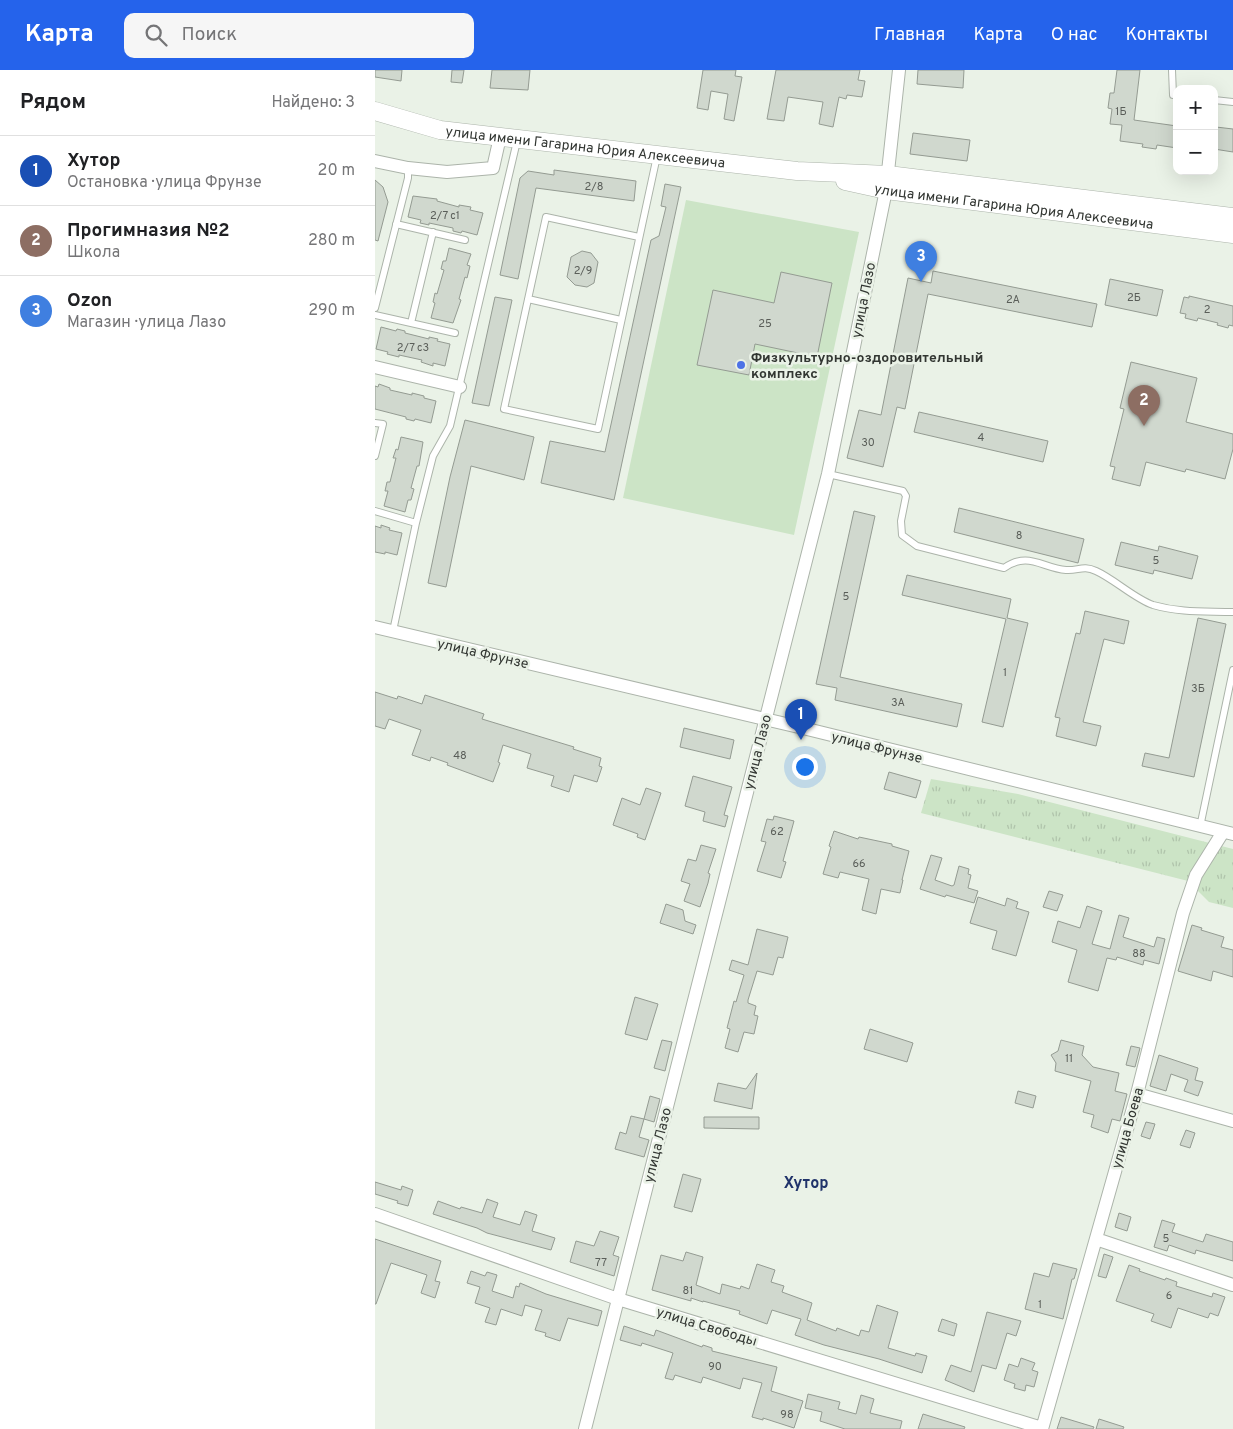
<!DOCTYPE html>
<html lang="ru">
<meta charset="utf-8">
<style>
body{margin:0;font-family:Overpass,sans-serif;background:#f6f6f6;color:#202124}
.controls{position:absolute;right:15px;top:15px;display:grid;overflow:hidden;border-radius:10px;box-shadow:0 5px 20px #0002}
.controls button{width:45px;height:45px;display:grid;place-items:center;padding:0;border:0;border-bottom:1px solid #e0e0e0;background:#fff;color:#202124;font:25px sans-serif}
.you{position:absolute;left:429px;top:696px;width:18px;height:18px;margin:-12px;border:4px solid #fff;border-radius:50%;background:#1a73e8;box-shadow:0 0 0 8px #1a73e833}
.badge{display:grid;place-items:center;width:32px;height:32px;border-radius:50%;background:#2563eb;color:#fff;font-size:16px;font-weight:700}
.pin{position:absolute;translate:-50% -41px;filter:drop-shadow(0 1px 2px #0008)}
.pin::after{content:'';position:absolute;top:26px;width:18px;height:15px;background:inherit;clip-path:polygon(0 0,100% 0,50% 100%)}
.list{margin:0;padding:0;list-style:none}
h2{display:flex;justify-content:space-between;align-items:center;height:65px;margin:0;padding:0 20px;font-size:21px}
h2 small{font-size:16px;font-weight:400;color:#757577}
.list li{display:grid;grid-template-columns:32px 1fr auto;gap:15px;align-items:center;box-sizing:border-box;height:70px;padding:0 20px;border-top:1px solid #e0e0e0}
.list b{display:block;font-size:19px;white-space:nowrap}
.list p{margin:0;font-size:16px;white-space:nowrap;color:#757577}
.list em{font-size:16px;font-style:normal;color:#757577}
.icon{flex:none;width:28px;height:28px;fill:none;stroke:currentColor;stroke-width:2;stroke-linecap:round;stroke-linejoin:round}
.map{position:relative;flex:none;width:858px;height:1359px;overflow:hidden}
header{display:flex;align-items:center;gap:30px;box-sizing:border-box;height:70px;padding:0 25px;background:#2563eb;color:#fff}
header strong{font-size:24px}
nav{display:flex;gap:28px;margin-inline-start:auto;font-size:18px}
.search{width:350px;height:45px;background:#f6f6f6;display:flex;align-items:center;gap:12px;box-sizing:border-box;padding:0 18px;border-radius:10px;color:#757577;font-size:19px}
main{display:flex}
aside{flex:1;background:#fff}
.map>svg:first-child{display:block}
.grass{fill:url(#grass-tufts)}
.pitch{fill:#cce4c6}
.building{fill:#d0d8ce;stroke:#949b92}
.lines{fill:none;stroke-linecap:round;stroke-linejoin:round}
.lane-casing{stroke:#acb4aa;stroke-width:8}
.street-casing{stroke:#acb4aa;stroke-width:14}
.secondary-casing{stroke:#acb4aa;stroke-width:19}
.lane{stroke:#fff;stroke-width:6}
.street{stroke:#fff;stroke-width:12}
.secondary{stroke:#fff;stroke-width:18}
.poi-dot{fill:#4d72e6;stroke:#eaf2e7;stroke-width:2}
.labels{text-anchor:middle;stroke-width:5;stroke-linejoin:round;paint-order:stroke}
.number-label{font-size:11px;fill:#5a5e59}
.street-label{font-size:14px;fill:#323632;stroke:#eaf2e7}
.poi-label{font-size:14px;font-weight:bold;fill:#323632;stroke:#eaf2e7;text-anchor:start}
.quarter-label{font-size:16px;font-weight:bold;fill:#20336a;stroke:#eaf2e7}
</style>
<header>
<strong>Карта</strong>
<div class="search"><svg class="icon" aria-label="search" viewBox="0 0 24 24"><circle cx="10" cy="10" r="6"/><path d="M15 15l6 6"/></svg>Поиск</div>
<nav><a>Главная</a><a>Карта</a><a>О нас</a><a>Контакты</a></nav>
</header>
<main>
<aside>
<h2>Рядом<small>Найдено: 3</small></h2>
<ul class="list">
<li><span class="badge" style="background:#1a4fb4">1</span><div><b>Хутор</b><p>Остановка · улица Фрунзе</p></div><em>20 m</em></li>
<li><span class="badge" style="background:#8d6e63">2</span><div><b>Прогимназия №2</b><p>Школа</p></div><em>280 m</em></li>
<li><span class="badge" style="background:#3f7fe0">3</span><div><b>Ozon</b><p>Магазин · улица Лазо</p></div><em>290 m</em></li>
</ul>
</aside>
<div class="map">
<svg width="858" height="1359" viewBox="0 0 858 1359">
<defs>
<pattern id="grass-tufts" width="24" height="20" patternUnits="userSpaceOnUse" patternTransform="scale(1.25)"><rect width="24" height="20" fill="#cce4c6"/><path d="M3 7l-1-3M5 7V3M7 7l1-3M15 17l-1-3M17 17v-4M19 17l1-3" fill="none" stroke="#b0c4ab"/></pattern>
</defs>
<rect width="100%" height="100%" fill="#eaf2e7"/>
<path class="grass" d="M556,709L643,724L858,779V838L834,832L813,811L546,743Z"/>
<path class="pitch" d="M311,130L484,162L419,465L248,428Z"/>
<path class="building" d="M0,0H27L26,11L0,7Z
M77,0H89L87,13L76,12Z
M117,0H155L153,20L115,18Z
M328,0H361L360,6L367,7L359,51L349,49L353,24L336,21L333,40L322,38Z
M401,0H485L483,10L490,11L487,27L472,25L471,29L464,27L458,57L444,54L448,32L413,27L409,51L392,49Z
M543,0H589L588,18L542,14Z
M742,0H765L759,50L802,56V78L782,75L781,79L767,77L768,74L745,71L747,55L735,54L737,39L733,38L735,23H739Z
M841,57L858,59V82L839,79V60H841Z
M538,63L595,70L592,91L535,84Z
M179,100L261,111L259,131L161,118L143,209L125,205L145,108L153,101L179,105Z
M0,110L8,117L13,132L3,171L0,170Z
M290,114L306,117L239,430L166,413L175,371L230,382L276,170L284,166L291,137L286,136Z
M38,126L62,129V131L84,137V135L96,137L95,140L108,143L102,165L87,161L86,163L78,161V158L54,153V155L45,153L46,150L33,147Z
M74,178L96,184L92,195L95,196L92,208L90,207L84,229L86,230L78,253L56,248L60,233L58,232L60,223L62,224L69,200L66,199L68,191H71Z
M207,181L216,183L223,192L219,213L212,217L200,215L192,207L196,187Z
M558,201L722,234L717,257L553,224L530,339L522,337L508,397L472,388L484,340L506,345L533,208L556,213Z
M406,202L457,213L442,287L380,274L374,305L322,295L338,220L399,233Z
M735,209L788,220L782,246L730,235Z
M814,226L858,236V256L854,255L853,258L842,255L843,253L823,248L822,251L810,248L811,244L805,243L809,227L814,228Z
M120,227L137,230L114,336L97,333Z
M6,257L21,261L22,259L30,261V263L54,269V267L63,269L62,271L75,274L70,296L58,293V296L46,292L47,290L24,285V287L12,284L13,282L1,279Z
M756,292L822,308L811,352L858,364V379L850,409L811,399L810,402L771,392L765,416L737,409L740,397L735,396L749,339L745,338Z
M4,314L15,318V320L37,325V323L49,326V328L61,331L56,353L40,349L39,351L31,349V347L0,339V316L3,317Z
M544,342L673,371L668,392L539,362Z
M90,350L159,367L149,410L96,396L71,517L53,513L75,407Z
M26,367L48,372L44,396H42L36,418L39,419L36,430H33L30,442L9,436L13,421H10L12,412H15L21,388H18L21,379L23,380Z
M584,438L709,469L703,493L579,462Z
M479,441L500,446L465,607L587,634L582,657L460,630L462,618L441,614Z
M6,455L15,458L14,460L27,463L22,485L10,482V484L0,482V456L6,458Z
M746,472L783,481L784,476L823,486L817,509L779,500L778,504L740,495Z
M532,505L636,529L632,548L653,553L628,657L607,652L631,549L527,525Z
M710,541L754,551L749,574L729,569L708,652L726,656L721,676L681,666L685,648L680,647L701,563L705,564Z
M823,548L851,554L819,707L767,696L770,683L794,688Z
M0,622L22,629L23,626L47,634L50,625L109,644L107,649L199,677L198,679L226,688L224,696L227,697L222,712L199,705L194,722L176,716L179,706L152,698L156,684L128,675L123,692L125,693L118,712L72,695L73,693L56,687L55,691L37,685L46,660L14,649L10,659L0,656Z
M309,658L359,670L355,689L305,677Z
M514,702L546,711L541,728L509,719Z
M318,706L357,717L349,745L353,746L350,757L328,751L330,742L310,736Z
M271,718L286,723L270,770L262,767L263,764L238,755L247,728L265,735Z
M399,746L419,751L408,791L411,792L406,808L382,801L391,772L386,771L392,749L398,750Z
M459,761L483,769L484,767L517,774V776L534,781L527,810H528L525,823L506,819L501,844L487,840L494,809L465,802L463,808L448,804L456,777L454,776Z
M326,775L341,779L333,803L335,804L333,813L325,837L309,831L315,814L306,811L313,789L321,791Z
M556,785L567,788L560,810L577,816L579,815L584,796L594,799L593,804L596,805L593,818L603,821L599,833L571,825L570,827L545,819Z
M674,821L688,825L682,841L668,837Z
M603,827L630,836L632,828L643,832L641,838L654,842L641,886L617,879L622,861L595,853Z
M291,834L308,840L310,851L321,855L318,864L285,853Z
M712,836L727,841L717,874L735,879L744,845L754,848L748,867L779,877L782,867L790,869L784,894L769,890L768,895L742,887L741,890L732,888L723,921L693,912L702,880L677,872L683,851L705,858Z
M817,855L827,858L826,860L849,867L846,877L858,880V907L838,901L836,911L803,901Z
M382,859L413,867L408,888L403,887L398,905L382,901L373,930V933L381,936L379,945L383,946L379,964L369,962L363,982L350,978L355,959L352,958L359,931L361,932L369,905L354,900L357,890L373,895Z
M260,927L283,934L272,970L250,964Z
M495,959L538,973L532,992L489,979Z
M287,970L297,972L290,1001L279,998Z
M686,970L709,976L707,985L718,997L744,1003L740,1021L752,1024L745,1051L737,1049L733,1063L716,1057L719,1045L708,1042L716,1011L680,1001L681,993L676,985L683,981Z
M756,976L765,978L760,997L751,995Z
M784,985L823,998L820,1010L828,1012L823,1026L809,1021L813,1010L796,1004L791,1021L775,1016Z
M382,1003L377,1039L339,1031L343,1013L371,1019Z
M643,1021L661,1026L658,1038L640,1033Z
M275,1026L285,1029L279,1052L269,1049Z
M256,1046L269,1049L264,1067L274,1070L269,1087L240,1079L245,1062L251,1064Z
M329,1047H384V1059L329,1058Z
M771,1052L780,1054L775,1069L766,1066Z
M811,1060L820,1063L815,1078L805,1075Z
M308,1104L326,1109L317,1142L299,1137Z
M0,1112L26,1120L27,1116L38,1120L33,1136L22,1133L23,1131L0,1124Z
M112,1129L123,1133L118,1147L145,1155L150,1141L162,1145L157,1161L180,1168L176,1180L112,1163L102,1158L58,1144L63,1131L85,1139L86,1137L107,1143Z
M744,1143L756,1147L752,1161L740,1157Z
M787,1150L800,1154L797,1162L828,1172L831,1164L858,1172V1191L821,1180L820,1184L794,1175L792,1181L779,1177Z
M225,1161L244,1167L238,1185L244,1187L239,1206L195,1192L201,1171L219,1176Z
M0,1169L66,1191L60,1211L65,1212L60,1228L46,1223L52,1205L16,1193L1,1234H0Z
M311,1182L328,1187L321,1215L345,1224L347,1214L365,1219L366,1216L374,1219L382,1194L400,1200L396,1212L409,1216L407,1222L437,1233L432,1250L461,1261L462,1258L484,1266L486,1260L494,1262L502,1235L523,1242L513,1278L540,1286L541,1283L552,1286L547,1303L504,1289L449,1275L420,1265L426,1249L397,1240L392,1254L364,1244L365,1241L328,1231V1232L316,1228V1231L277,1220L286,1185L308,1191Z
M729,1184L738,1187L731,1208L723,1206Z
M678,1193L702,1199L699,1209H697L688,1249L650,1239L659,1203L674,1207Z
M754,1195L765,1199L764,1201L790,1210L791,1208L802,1212L801,1216L837,1227L838,1223L850,1227L843,1246L835,1243L833,1248L803,1238L796,1258L776,1251L779,1244L741,1231Z
M96,1201L110,1206L112,1202L122,1205L117,1221L138,1228L141,1216L144,1217L145,1213L171,1224L227,1241L223,1256L193,1248L185,1271L170,1266L171,1263L160,1260L167,1240L150,1235L147,1246L126,1239L121,1255L110,1252L115,1238L100,1233L105,1217L92,1213Z
M612,1242L646,1251L641,1266L632,1263L621,1299L607,1295L599,1322L570,1310L576,1295L596,1302Z
M567,1249L582,1254L579,1266L563,1261Z
M249,1256L279,1266L281,1260L327,1277L328,1275L337,1278V1281L402,1297L396,1321L428,1331L419,1358L388,1348V1350L377,1347L387,1313L368,1308L365,1319L328,1307L326,1313L300,1305L298,1310L290,1308L298,1283L267,1273L266,1276L245,1270Z
M646,1288L660,1293L657,1300L663,1302L659,1317L651,1315L650,1321L639,1318L640,1314L629,1310L634,1294L643,1297Z
M433,1324L465,1332L463,1339L481,1344L486,1325L499,1329L495,1343L527,1351L525,1359H470L445,1351L447,1342L430,1338Z
M548,1344L590,1357L589,1359H543Z
M686,1347L719,1357L718,1359H682Z
M724,1349L749,1357L748,1359H721Z"/>
<g class="lines">
<g class="lane-casing">
<path id="lane" d="M797,0L798,25H802
M839,30L858,32
M21,154L90,170
M264,167L171,147L129,339L223,359L282,86
M153,229L246,250
M0,238L33,108V98
M0,245L80,263
M36,253L58,162
M0,353L8,354L0,386
M453,404L528,421L531,426L526,451L527,465L542,476L629,498C653,481 667,498 691,500C703,501 708,495 721,501C739,509 760,529 778,535C806,543 830,541 858,542
M0,441L41,453
M18,561L41,453L58,386L75,356L142,71
M825,757L858,600"/>
</g>
<g class="street-casing">
<path id="street" d="M0,91L33,98L72,102L118,98L125,67
M0,297L85,317
M0,557L428,658L858,764
M762,1024L858,1051
M0,1144L243,1229L667,1358
M721,1169L858,1215
M210,1359L453,404L511,120L524,0
M667,1359L762,1024L808,843L821,805L848,762"/>
</g>
<g class="secondary-casing">
<g id="secondary">
<path id="s1" d="M0,41L65,60L422,101L513,105L858,147"/>
<path id="s2" d="M470,111L511,120L858,164"/>
</g>
</g>
<use href="#lane" class="lane"/>
<use href="#street" class="street"/>
<use href="#secondary" class="secondary"/>
</g>
<circle class="poi-dot" cx="366" cy="295" r="5"/>
<g class="labels">
<g class="number-label">
<text x="746" y="45">1Б</text>
<text x="219" y="120">2/8</text>
<text x="70" y="149">2/7 с1</text>
<text x="208" y="204">2/9</text>
<text x="759" y="231">2Б</text>
<text x="638" y="233">2А</text>
<text x="832" y="243">2</text>
<text x="390" y="257">25</text>
<text x="38" y="281">2/7 с3</text>
<text x="606" y="371">4</text>
<text x="493" y="376">30</text>
<text x="644" y="469">8</text>
<text x="781" y="494">5</text>
<text x="471" y="530">5</text>
<text x="630" y="606">1</text>
<text x="823" y="622">3Б</text>
<text x="523" y="636">3А</text>
<text x="85" y="689">48</text>
<text x="402" y="765">62</text>
<text x="484" y="797">66</text>
<text x="764" y="887">88</text>
<text x="694" y="992">11</text>
<text x="791" y="1172">5</text>
<text x="226" y="1196">77</text>
<text x="313" y="1224">81</text>
<text x="794" y="1229">6</text>
<text x="665" y="1238">1</text>
<text x="340" y="1300">90</text>
<text x="412" y="1348">98</text>
</g>
<g class="street-label">
<text dy="5" stroke="none"><textPath href="#s1" startOffset="214">улица имени Гагарина Юрия Алексеевича</textPath></text>
<text dy="5" stroke="none"><textPath href="#s2" startOffset="171">улица имени Гагарина Юрия Алексеевича</textPath></text>
<text transform="translate(488 230) rotate(-79)" y="5">улица Лазо</text>
<text transform="translate(108 583) rotate(13)" y="5">улица Фрунзе</text>
<text transform="translate(502 677) rotate(14)" y="5">улица Фрунзе</text>
<text transform="translate(382 682) rotate(-76)" y="5">улица Лазо</text>
<text transform="translate(752 1058) rotate(-74)" y="5">улица Боева</text>
<text transform="translate(282 1075) rotate(-76)" y="5">улица Лазо</text>
<text transform="translate(332 1256) rotate(17)" y="5">улица Свободы</text>
</g>
<g class="poi-label">
<text x="376" y="292">Физкультурно-оздоровительный<tspan x="376" dy="16">комплекс</tspan></text>
</g>
<g class="quarter-label">
<text x="431" y="1118">Хутор</text>
</g>
</g>
</svg>
<div class="controls">
<button>+</button>
<button>−</button>
</div>
<div class="you"></div>
<div class="pin badge" style="left:426px;top:670px;background:#1a4fb4">1</div>
<div class="pin badge" style="left:769px;top:356px;background:#8d6e63">2</div>
<div class="pin badge" style="left:546px;top:212px;background:#3f7fe0">3</div>
</div>
</main>
